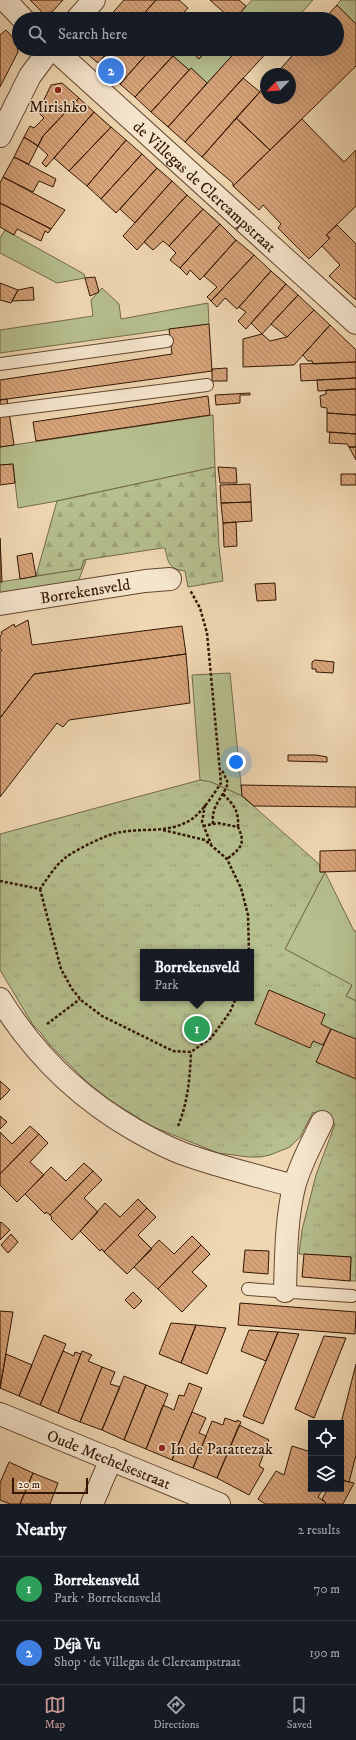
<!DOCTYPE html>
<meta charset="utf-8">
<style>
body{margin:0;font-family:"IM FELL DW Pica",serif;background:#242831;color:#f1f3f6}
.controls{position:absolute;right:12px;bottom:12px;display:grid;overflow:hidden;border-radius:0px;box-shadow:0 4px 16px #0002}
.controls button{width:36px;height:36px;display:grid;place-items:center;padding:0;border:0;border-bottom:1px solid #363941;background:#171b24;color:#f1f3f6;font:20px sans-serif}
.compass{position:absolute;left:260px;top:68px;width:36px;height:36px;border-radius:50%;background:#171b24;box-shadow:0 4px 16px #0002;rotate:245deg}
.scale{position:absolute;left:12px;bottom:10px;width:76px;box-sizing:border-box;padding-left:4px;border:2px solid #331604;border-top:0;font-size:11px;line-height:14px;white-space:nowrap;color:#331604;-webkit-text-stroke:3px #f5e5cd;paint-order:stroke}
.you{position:absolute;left:236px;top:762px;width:14px;height:14px;margin:-10px;border:3px solid #fff;border-radius:50%;background:#1a73e8;box-shadow:0 0 0 6px #1a73e833}
.badge{display:grid;place-items:center;width:26px;height:26px;border-radius:50%;background:#c59692;color:#fff;font-size:13px;font-weight:700}
.pin{position:absolute;translate:-50% -50%;border:2px solid #fff;box-shadow:0 1px 4px #0006}
.popup{position:absolute;left:140px;top:949px;width:114px;height:52px;box-sizing:border-box;display:grid;place-content:center;border-radius:0px;background:#171b24;filter:drop-shadow(0 1px 3px #0005);font-size:13px;white-space:nowrap;color:#9ea1a6}
.popup b{font-size:15px;color:#f1f3f6}
.popup::after{content:'';position:absolute;left:50%;top:100%;margin-left:-8px;border:8px solid transparent;border-top-color:#171b24}
.list{margin:0;padding:0;list-style:none}
h2{display:flex;justify-content:space-between;align-items:center;height:52px;margin:0;padding:0 16px;font-size:17px}
h2 small{font-size:13px;font-weight:400;color:#9ea1a6}
.list li{display:grid;grid-template-columns:26px 1fr auto;gap:12px;align-items:center;box-sizing:border-box;height:64px;padding:0 16px;border-top:1px solid #363941}
.list b{display:block;font-size:15px;white-space:nowrap}
.list p{margin:0;font-size:13px;white-space:nowrap;color:#9ea1a6}
.list em{font-size:13px;font-style:normal;color:#9ea1a6}
.icon{flex:none;width:22px;height:22px;fill:none;stroke:currentColor;stroke-width:2;stroke-linecap:round;stroke-linejoin:round}
.map{position:relative;flex:none;width:356px;height:1504px;overflow:hidden}
.search{position:absolute;background:#171b24;box-shadow:0 4px 16px #0002;left:12px;right:12px;top:12px;height:44px;display:flex;align-items:center;gap:10px;box-sizing:border-box;padding:0 14px;border-radius:22px;color:#9ea1a6;font-size:15px}
.sheet{height:180px;background:#171b24}
nav{display:flex;justify-content:space-around;align-items:center;box-sizing:border-box;height:56px;border-top:1px solid #363941;background:#171b24;font-size:11px;color:#9ea1a6}
nav a{display:grid;justify-items:center;gap:2px}
nav .on{color:#c59692}
.map>svg:first-child{display:block}
.green{fill:#b6bf8e;stroke:#746a49}
.forest{fill:url(#forest-firs);stroke:#746a49}
.park{fill:url(#park-tufts);stroke:#746a49;fill-rule:evenodd}
.building{fill:url(#building-back-hatch);stroke:#331604}
.lines{fill:none;stroke-linecap:round;stroke-linejoin:round}
.service-casing{stroke:#624630;stroke-width:14}
.minor-casing{stroke:#624630;stroke-width:24}
.path{stroke:#331604;stroke-width:2.5;stroke-dasharray:3 2;stroke-linecap:butt}
.service{stroke:#f5e5cd;stroke-width:12}
.minor{stroke:#f5e5cd;stroke-width:22}
.poi-dot{fill:#8f2418;stroke:#f5e5cd;stroke-width:1.5}
.labels{text-anchor:middle;stroke-width:3;stroke-linejoin:round;paint-order:stroke}
.poi-label{font-size:16px;fill:#331604;stroke:#f5e5cd}
.street-label{font-size:16px;fill:#331604;stroke:#f5e5cd}
</style>
<div class="map">
<svg width="356" height="1504" viewBox="0 0 356 1504">
<defs>
<pattern id="forest-firs" width="22" height="20" patternUnits="userSpaceOnUse"><rect width="22" height="20" fill="#b6bf8e"/><path d="M5 1l3.5 6h-7zM16 11l3.5 6h-7z" fill="#9da379"/></pattern>
<pattern id="park-tufts" width="24" height="20" patternUnits="userSpaceOnUse"><rect width="24" height="20" fill="#b6bf8e"/><path d="M3 7l-1-3M5 7V3M7 7l1-3M15 17l-1-3M17 17v-4M19 17l1-3" fill="none" stroke="#9da379"/></pattern>
<pattern id="building-back-hatch" width="6" height="6" patternUnits="userSpaceOnUse"><rect width="6" height="6" fill="#d7a47a"/><path d="M-1 5l2 2M0 0l6 6M5-1l2 2" fill="none" stroke="#b98c68"/></pattern>
</defs>
<rect width="100%" height="100%" fill="#efd7b2"/>
<filter id="stains"><feTurbulence type="fractalNoise" baseFrequency=".005" numOctaves="4"/><feColorMatrix values="0 0 0 0 .2 0 0 0 0 .09 0 0 0 0 .02 0 0 0 .5 -.17"/></filter>
<radialGradient id="worn" r=".72"><stop offset=".6" stop-color="#630" stop-opacity="0"/><stop offset="1" stop-color="#630" stop-opacity=".3"/></radialGradient>
<path class="green" d="M252,0H313L296,19H235Z
M341,0H356V24L337,5Z
M179,49H238L207,83L191,68L189,70L173,56Z
M5,230L84,274L85,278L57,283L0,253V238Z
M102,288L119,304L121,319L208,303L209,324L0,353V330L93,316L91,300Z
M213,415L215,467L57,501L18,508L13,464L0,465V447Z
M84,560L86,561L78,582L0,596V582L81,569Z
M230,673L241,785L242,796L211,782L200,780L192,675Z
M325,872L354,931H356V1001L346,996L352,986L285,949Z"/>
<path class="forest" d="M215,467L219,547L223,581L188,587L185,571C169,569 168,563 165,548H162L84,560L81,569L36,576L57,501Z"/>
<path class="park" d="M200,780L211,782L242,796L320,865V872H325L285,949L352,985L346,996L356,1001V1281H350L351,1257L299,1254L302,1230L316,1175L335,1124L313,1112L300,1137L290,1147L270,1155L260,1157H248L218,1153L151,1126L110,1100L87,1082L50,1045L41,1033L33,1025L0,970V834ZM143,952H251V998H143Z"/>
<path class="building" d="M30,0H63L52,12L43,13Z
M124,0H156L139,19H107Z
M156,0H179L188,8L178,19H139Z
M210,0H239L246,6L235,19H231Z
M337,5L356,24V66L270,150L236,118L266,85V98H290V74H276L298,49H337V19H324Z
M6,30L16,41L18,52L0,87V35Z
M86,49H111L98,63L86,53Z
M111,49H151L120,84L98,63Z
M151,49H179L135,97L120,84Z
M192,49H208L199,59L191,51Z
M238,49L269,50L185,142L168,127Z
M173,56L189,70L151,112L135,97Z
M191,68L207,83L168,127L151,112Z
M243,78L260,92L202,157L185,142Z
M62,83L79,98L43,136L38,146L24,137L30,126L34,128L44,118L38,112L51,85Z
M79,98L94,112L46,167L42,163L48,155L38,146L43,136Z
M94,112L111,127L69,171L54,158Z
M236,118L270,150L233,186V183L202,157Z
M302,119L344,162L356,150V206L326,235L330,238L309,259L278,228L281,224L263,205L259,210L233,186Z
M111,127L126,140L87,186L69,171Z
M24,137L38,146L29,164L14,157Z
M126,140L142,154L101,199L87,186Z
M142,154L157,168L116,213L101,199Z
M14,157L56,179L53,187L39,181L33,192L3,177Z
M157,168L172,181L135,223L120,209Z
M3,177L65,210L51,229L0,203V183Z
M172,181L187,195L137,250L123,236Z
M187,195L203,209L169,246L163,241L153,250L144,242Z
M0,203L51,229L48,233L45,231L41,241L17,229L14,235L0,227Z
M203,209L220,224L180,268L170,260L176,253L169,246Z
M220,224L236,240L200,280L190,270L187,275L180,268Z
M337,225L356,244V300L329,276L340,265L322,246L330,238L326,235Z
M236,240L254,255L211,301L207,297L217,287L204,276Z
M254,255L271,271L237,309L225,298L217,307L211,301Z
M271,271L286,284L246,329L238,321L246,312L239,307Z
M95,277L99,292L90,296L85,278Z
M0,283L18,290L11,303L0,300Z
M286,284L298,295L262,334L251,323Z
M33,287L34,300L12,301L18,290Z
M298,295L314,310L287,337L271,324Z
M314,310L330,325L294,365L243,367V339L262,334L270,341L287,337Z
M209,324L212,371L0,400V380L172,354L169,329Z
M330,325L356,350V362L313,364L312,361H308L303,355Z
M356,362V378L301,381L300,364Z
M227,368V381H212V369Z
M356,378V389L318,391L317,380Z
M356,389V415L327,413V408L321,407L320,396L326,394V390Z
M250,393V395H240V403L216,405L215,395Z
M208,396L210,415L36,441L33,422Z
M7,399L14,445L0,447V400Z
M327,413L356,415V434L327,432Z
M330,432L356,434V447H349L347,444L329,443Z
M349,447H356V460Z
M13,464L15,483L0,485V465Z
M218,467L236,468L237,483H220Z
M341,474H356V485H341Z
M250,484L251,502L221,503L220,485Z
M251,502L252,521L223,523L221,503Z
M236,522L237,546L224,547L223,523Z
M0,538L2,582H0Z
M32,553L36,576L20,579L17,556Z
M275,583L276,600L257,601L255,584Z
M28,620L32,645L182,626L186,654L34,674L0,718V652L2,650L0,649V636L2,634L1,632L14,624L15,627Z
M186,654L190,703L69,720L63,727L57,723L0,797V718L34,674Z
M315,660L334,662L333,673L316,672V669H312V662Z
M288,755H316L327,757V762L288,761Z
M241,785L356,787V807L254,806L242,796Z
M356,850V871L320,872V851Z
M269,990L325,1014L321,1024L331,1029L323,1045L313,1041L310,1048L255,1024Z
M331,1029L356,1039V1079L316,1062Z
M0,1081L10,1090L0,1100Z
M0,1116L7,1122L0,1129Z
M30,1126L39,1134L0,1174V1132L12,1144Z
M39,1134L48,1143L30,1162L44,1175L17,1202L0,1185V1174Z
M84,1163L93,1171L50,1215L46,1212L45,1214L25,1194L51,1167L66,1181Z
M93,1171L102,1180L84,1198L98,1212L72,1240L51,1219L52,1218L50,1215Z
M138,1199L147,1208L104,1252L102,1249L100,1251L80,1231L105,1203L120,1217Z
M147,1208L156,1217L138,1235L152,1249L127,1274L104,1252Z
M1,1222L10,1230L0,1240V1223Z
M11,1234L18,1242L8,1253L1,1245Z
M192,1236L201,1245L158,1289L134,1267L159,1240L174,1254Z
M201,1245L210,1254L192,1272L207,1286L182,1312L158,1289Z
M245,1250L269,1251L268,1274L243,1272Z
M304,1254L351,1257L350,1281L302,1277Z
M133,1292L142,1301L134,1309L125,1300Z
M240,1303L356,1312L355,1334L238,1325Z
M0,1311L13,1312L0,1388Z
M171,1323L196,1325L181,1363L159,1354Z
M196,1325L226,1328L207,1374L181,1363Z
M249,1330L278,1332L266,1361L241,1351Z
M278,1332L299,1334L263,1424L243,1416Z
M44,1335L66,1344L40,1405L19,1396Z
M324,1336L346,1338L314,1418L295,1409Z
M63,1351L74,1356L75,1352L81,1354L58,1413L40,1405Z
M82,1351L92,1355L88,1361L102,1367L80,1422L58,1413Z
M6,1354L32,1365L19,1396L0,1388Z
M356,1364V1455L349,1482L341,1480V1423Z
M102,1367L115,1372L110,1384L120,1387L102,1430L80,1422Z
M124,1376L146,1385L124,1440L102,1430Z
M189,1383L202,1388L172,1460L146,1449L163,1405L174,1410L179,1395L184,1396Z
M146,1385L168,1394L146,1449L124,1440Z
M192,1412L206,1418L199,1433L206,1436L193,1468L172,1460Z
M225,1418L237,1422V1420L241,1422L217,1478L193,1468L212,1421L223,1425Z
M239,1425L269,1440L259,1466L264,1469L249,1495L217,1478Z
M292,1446L311,1452V1483L308,1490L311,1486V1489H323L318,1497L326,1503L325,1504H265L258,1499L276,1471L284,1475Z
M9,1462L33,1473L20,1504H10L0,1500V1483Z
M33,1473L58,1483L50,1504H20Z
M341,1480L354,1483L343,1504H325L326,1503L322,1499L328,1489H341Z"/>
<g class="lines">
<g class="service-casing">
<path id="service" d="M0,364L167,341
M0,411L207,385
M248,1289L352,1296"/>
</g>
<g class="minor-casing">
<g id="minor">
<path d="M5,0L23,19"/>
<path d="M77,19L94,0"/>
<path id="s1" d="M54,49L356,323"/>
<path d="M0,136L30,76L50,49"/>
<path id="s2" d="M0,604L145,581L170,579"/>
<path d="M0,999C34,1054 79,1098 135,1130C151,1139 167,1148 184,1154C220,1167 258,1176 294,1186"/>
<path d="M285,1291C286,1257 286,1220 294,1187C300,1164 312,1143 322,1122"/>
<path id="s3" d="M0,1414L219,1504"/>
<path d="M92,1504L111,1459"/>
</g>
</g>
<path class="path" d="M223,794C234,805 239,811 238,827
M205,805L202,822L211,844
M213,824C211,805 222,800 228,783L222,770
M203,826L218,823L238,827C246,844 241,848 227,859
M163,830L205,840L227,859L241,888L248,915L249,952
M0,881L40,889C47,879 55,866 65,858C75,850 109,833 121,832C143,828 166,833 187,822C200,816 213,795 221,783L207,633L200,608L190,590
M40,889L61,969L72,989L82,1001L102,1016L173,1051L191,1052L211,1038L230,1012L236,998
M47,1024L80,999
M178,1126C188,1102 190,1077 191,1052"/>
<use href="#service" class="service"/>
<use href="#minor" class="minor"/>
</g>
<g class="poi-dot">
<circle cx="58" cy="90" r="4"/>
<circle cx="162" cy="1448" r="4"/>
</g>
<g class="labels">
<g class="poi-label">
<text x="58" y="112">Mirishko</text>
<text x="170" y="1454" text-anchor="start">In de Patattezak</text>
</g>
<g class="street-label">
<text dy="6" stroke="none"><textPath href="#s1" startOffset="204">de Villegas de Clercampstraat</textPath></text>
<text dy="6" stroke="none"><textPath href="#s2" startOffset="86">Borrekensveld</textPath></text>
<text dy="6" stroke="none"><textPath href="#s3" startOffset="118">Oude Mechelsestraat</textPath></text>
</g>
</g>
<rect width="100%" height="100%" filter="url(#stains)"/>
<rect width="100%" height="100%" fill="url(#worn)"/>
</svg>
<div class="controls">
<button><svg class="icon" aria-label="locate" viewBox="0 0 24 24"><circle cx="12" cy="12" r="6"/><path d="M12 2v4M12 18v4M2 12h4M18 12h4"/></svg></button>
<button><svg class="icon" aria-label="layers" viewBox="0 0 24 24"><path d="M12 4l9 5-9 5-9-5zM3 14l9 5 9-5"/></svg></button>
</div>
<svg class="compass" viewBox="-18 -18 36 36"><path d="M0-13l5 13h-10z" fill="#e53935"/><path d="M0 13l5-13h-10z" fill="#9ea1a6"/></svg>
<div class="scale">20 m</div>
<div class="you"></div>
<div class="pin badge" style="left:197px;top:1029px;background:#2e9e5b">1</div>
<div class="popup"><b>Borrekensveld</b>Park</div>
<div class="pin badge" style="left:111px;top:71px;background:#3f7fe0">2</div>
<div class="search"><svg class="icon" aria-label="search" viewBox="0 0 24 24"><circle cx="10" cy="10" r="6"/><path d="M15 15l6 6"/></svg>Search here</div>
</div>
<section class="sheet">
<h2>Nearby<small>2 results</small></h2>
<ul class="list">
<li><span class="badge" style="background:#2e9e5b">1</span><div><b>Borrekensveld</b><p>Park · Borrekensveld</p></div><em>70 m</em></li>
<li><span class="badge" style="background:#3f7fe0">2</span><div><b>Déjà Vu</b><p>Shop · de Villegas de Clercampstraat</p></div><em>190 m</em></li>
</ul>
</section>
<nav>
<a class="on"><svg class="icon" aria-label="map" viewBox="0 0 24 24"><path d="M3 6l6-2 6 2 6-2v14l-6 2-6-2-6 2zM9 4v14M15 6v14"/></svg>Map</a>
<a><svg class="icon" aria-label="directions" viewBox="0 0 24 24"><path d="M12 3l9 9-9 9-9-9zM9 14v-3h6M13 9l2 2-2 2"/></svg>Directions</a>
<a><svg class="icon" aria-label="saved" viewBox="0 0 24 24"><path d="M7 4h10v16l-5-4-5 4z"/></svg>Saved</a>
</nav>
